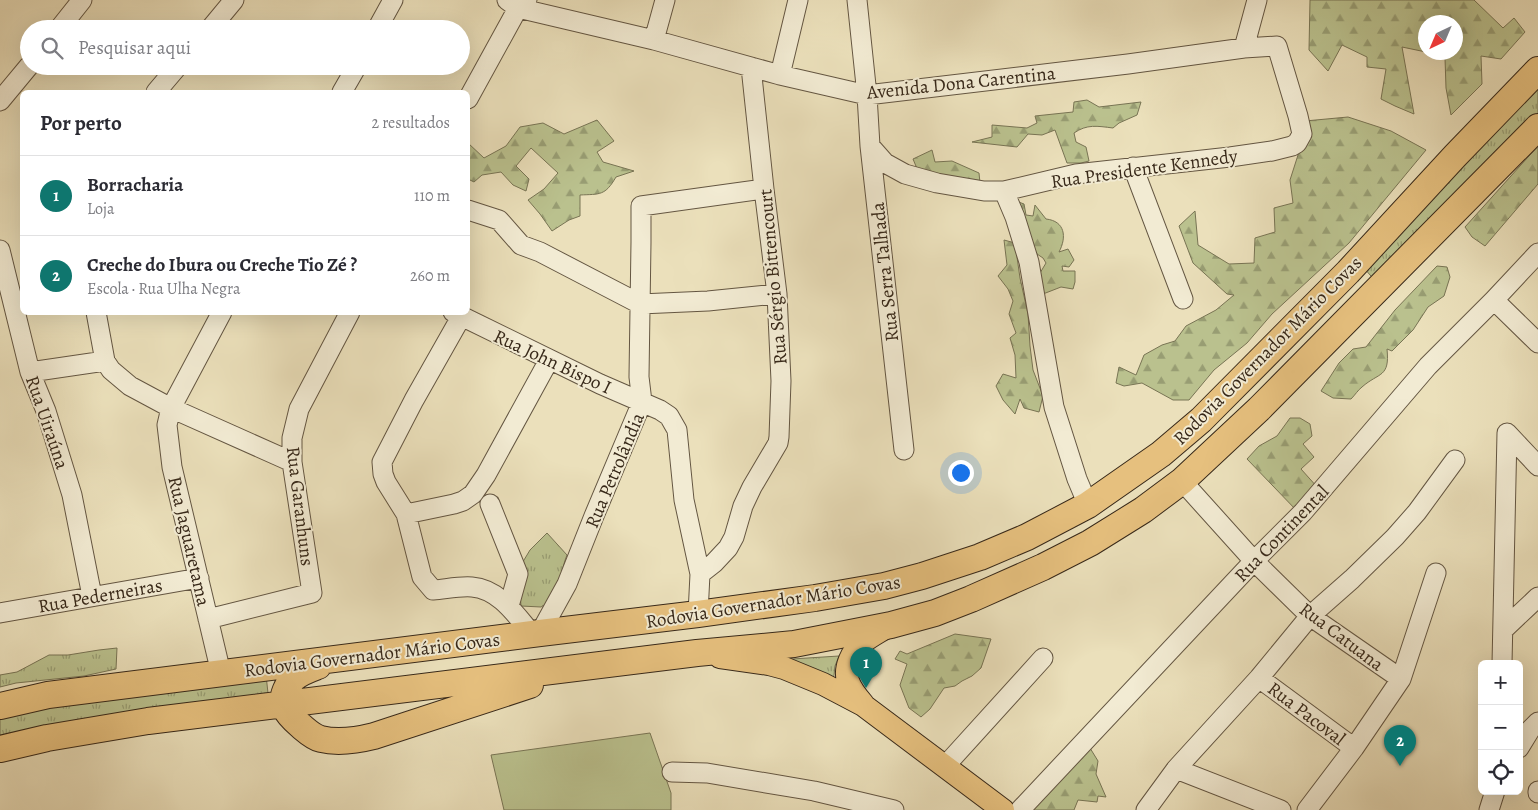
<!DOCTYPE html>
<html lang="pt">
<meta charset="utf-8">
<style>
body{margin:0;font-family:Alegreya,serif;background:#f7f7f7;color:#2b2b33}
.controls{position:absolute;right:15px;bottom:15px;display:grid;overflow:hidden;border-radius:8px;box-shadow:0 5px 20px #0002}
.controls button{width:45px;height:45px;display:grid;place-items:center;padding:0;border:0;border-bottom:1px solid #e1e1e2;background:#fff;color:#2b2b33;font:25px sans-serif}
.compass{position:absolute;left:1418px;top:15px;width:45px;height:45px;border-radius:50%;background:#fff;box-shadow:0 5px 20px #0002;rotate:224deg}
.you{position:absolute;left:960px;top:472px;width:18px;height:18px;margin:-12px;border:4px solid #fff;border-radius:50%;background:#1a73e8;box-shadow:0 0 0 8px #1a73e833}
.badge{display:grid;place-items:center;width:32px;height:32px;border-radius:50%;background:#0f766e;color:#fff;font-size:16px;font-weight:700}
.pin{position:absolute;translate:-50% -41px;filter:drop-shadow(0 1px 2px #0008)}
.pin::after{content:'';position:absolute;top:26px;width:18px;height:15px;background:inherit;clip-path:polygon(0 0,100% 0,50% 100%)}
.list{margin:0;padding:0;list-style:none}
h2{display:flex;justify-content:space-between;align-items:center;height:65px;margin:0;padding:0 20px;font-size:21px}
h2 small{font-size:16px;font-weight:400;color:#7c7c81}
.list li{display:grid;grid-template-columns:32px 1fr auto;gap:15px;align-items:center;box-sizing:border-box;height:80px;padding:0 20px;border-top:1px solid #e1e1e2}
.list b{display:block;font-size:19px;white-space:nowrap}
.list p{margin:0;font-size:16px;white-space:nowrap;color:#7c7c81}
.list em{font-size:16px;font-style:normal;color:#7c7c81}
.icon{flex:none;width:28px;height:28px;fill:none;stroke:currentColor;stroke-width:2;stroke-linecap:round;stroke-linejoin:round}
.map{position:relative;flex:none;width:1538px;height:810px;overflow:hidden}
.search{position:absolute;background:#fff;box-shadow:0 5px 20px #0002;left:20px;top:20px;width:450px;height:55px;display:flex;align-items:center;gap:12px;box-sizing:border-box;padding:0 18px;border-radius:28px;color:#7c7c81;font-size:19px}
.panel{position:absolute;background:#fff;box-shadow:0 5px 20px #0002;left:20px;top:90px;width:450px;height:225px;border-radius:8px}
.map>svg:first-child{display:block}
.grass{fill:url(#grass-tufts);stroke:#787454}
.forest{fill:url(#forest-firs);stroke:#787454}
.garden{fill:#bac18e;stroke:#787454}
.lines{fill:none;stroke-linecap:round;stroke-linejoin:round}
.minor-casing{stroke:#645642;stroke-width:21}
.major-casing{stroke:#372819;stroke-width:24}
.highway-casing{stroke:#372819;stroke-width:28}
.minor{stroke:#f2ebd3;stroke-width:19}
.major{stroke:#e6c07e;stroke-width:22}
.highway{stroke:#e6c07e;stroke-width:26}
.labels{text-anchor:middle;stroke-width:4;stroke-linejoin:round;paint-order:stroke}
.street-label{font-size:19px;fill:#372819;stroke:#f2ebd3}
</style>
<div class="map">
<svg width="1538" height="810" viewBox="0 0 1538 810">
<defs>
<pattern id="grass-tufts" width="24" height="20" patternUnits="userSpaceOnUse" patternTransform="scale(1.25)"><rect width="24" height="20" fill="#bac18e"/><path d="M3 7l-1-3M5 7V3M7 7l1-3M15 17l-1-3M17 17v-4M19 17l1-3" fill="none" stroke="#989d73"/></pattern>
<pattern id="forest-firs" width="22" height="20" patternUnits="userSpaceOnUse" patternTransform="scale(1.25)"><rect width="22" height="20" fill="#bac18e"/><path d="M5 1l3.5 6h-7zM16 11l3.5 6h-7z" fill="#989d73"/></pattern>
</defs>
<rect width="100%" height="100%" fill="#ebe0bb"/>
<filter id="stains"><feTurbulence type="fractalNoise" baseFrequency=".004" numOctaves="4"/><feColorMatrix values="0 0 0 0 .2 0 0 0 0 .09 0 0 0 0 .02 0 0 0 .5 -.17"/></filter>
<radialGradient id="worn" r=".72"><stop offset=".6" stop-color="#630" stop-opacity="0"/><stop offset="1" stop-color="#630" stop-opacity=".3"/></radialGradient>
<path class="grass" d="M1538,84V117L1377,283L1364,268Z
M547,533L567,555C561,569 561,587 551,600C549,603 544,605 541,607L521,606L518,570L530,550Z
M117,648L116,669L84,676L16,683L0,687V675L17,672L49,655H68L99,650Z
M839,656L835,666L833,684L792,667V659Z
M266,675L269,702L0,740V712Z"/>
<path class="forest" d="M1310,0H1474L1503,28L1514,18L1525,32L1501,59L1481,56L1482,84L1451,115L1446,88L1445,58L1426,52H1456V22H1426V52L1402,47L1414,114L1395,106L1381,99L1386,69L1367,67V57L1342,45L1328,71L1309,50Z
M1087,100L1099,107L1141,102L1137,115L1119,123L1113,128C1097,126 1087,124 1074,133L1076,142L1086,147L1089,161L1081,163H1067L1055,130L1042,135L1028,134L1017,147L972,142L992,137V125L1027,128L1037,123L1035,116L1073,112L1074,102Z
M1348,117L1391,131L1426,150L1349,243L1272,314L1247,343L1214,370L1189,400H1173L1142,383L1124,386L1116,383L1119,367L1136,375L1144,355L1162,345L1175,341L1186,326L1216,310L1234,295L1227,294L1193,263L1179,226L1195,211L1198,245L1229,264L1254,263L1255,238L1275,232L1274,208L1293,203L1290,180L1298,155L1304,140L1305,121Z
M597,120L614,141L597,152L603,162L634,171L616,177C605,196 600,194 580,195V216L569,220L552,231L540,214L528,200L544,189L558,173L531,148L516,166L529,179L526,191L513,185L501,172L482,175L474,182L468,179V143L484,158L506,146L520,127L543,123L564,134Z
M1538,146V184L1485,246L1472,237L1465,227Z
M932,150L935,162L952,161L979,173L980,183L918,171L913,159Z
M1016,201L1024,204L1026,215L1033,216L1035,205L1046,219C1065,221 1067,237 1059,252L1068,249L1074,260L1069,267L1062,266L1063,271H1075V282L1073,289L1061,287L1043,294L1040,273L1046,263L1043,258L1037,254L1022,226Z
M1004,240L1015,243L1020,278L1028,314L1030,346L1033,370L1043,396L1039,412L1024,408L1020,399L1015,414L1003,400L996,386L1003,374L1016,378L1015,355L1010,338L1016,333L1009,314L1013,301L1008,289L998,276L1007,265Z
M1437,266L1447,267L1450,277L1444,296L1428,307L1413,330L1392,351L1387,349C1390,378 1379,372 1362,387C1358,390 1355,395 1351,399L1333,398L1321,391L1339,363L1353,349L1366,347L1395,310Z
M1290,418H1300L1310,424L1312,436L1303,444L1314,457L1301,469L1318,488L1298,512L1247,459L1259,446L1277,436Z
M955,634L991,639L981,668L972,676L962,681L955,686L944,688L930,709L921,717L909,708L900,685L907,664L895,659L900,651L907,654Z
M1090,748L1098,761L1096,774L1106,797L1098,796L1097,802L1078,800L1074,810H1032Z"/>
<path class="garden" d="M650,733L671,793V810H504L491,755Z"/>
<g class="lines">
<g class="minor-casing">
<path id="minor" d="M507,0L518,8L654,40L780,75L867,95L1128,64L1244,48L1277,46L1298,116L1302,134L1297,143L1292,146L1272,151L1230,157L1076,174L1004,191H984L937,183L905,174L885,163L870,146
M857,0L867,95L870,146L904,450
M59,29L82,0
M210,29L234,0
M377,29L393,0
M654,40L665,0
M1244,48L1257,0
M780,75L798,0
M156,92L178,66
M342,92L357,66
M468,99L518,8L527,0
M0,101L29,66
M1133,167L1183,299
M1004,191L1015,217L1029,262L1054,407L1077,479L1088,505
M468,210L499,220L521,245L540,252L640,304L708,301L777,294
M0,250L30,372L46,411L72,495L92,596
M1494,300L1538,343
M96,312L105,361L111,370L130,386L171,408L292,462
M453,312L600,384L660,410L669,416L677,430L684,500L700,574
M461,317L414,400L382,462L383,474L386,482L406,514L422,577L433,590C446,589 459,586 472,587C499,589 516,615 532,634
M30,372L105,361
M1507,433L1538,466
M1182,481L1254,561L1310,616L1401,679
M490,504L518,574L509,606
M406,514L454,504L463,501L473,494L486,475L549,360
M0,613L199,578
M698,614L700,574L714,563L728,548L734,537L743,506L752,487L778,443L779,437L781,381L777,294L764,189L751,67
M208,619L312,593L292,462V438L299,409L350,312
M1504,629L1538,597
M540,633L567,584L594,516L642,402L639,377L641,242V206L764,189
M1502,664L1507,433
M221,673L172,467L167,425L171,408L222,312
M1259,678L1354,748
M1519,748L1530,730L1538,722
M946,765L1043,658
M1176,769L1281,810
M672,772L707,773L814,791L894,810
M1538,791V793
M1020,810L1254,561L1303,512L1428,366L1494,300L1538,253
M1146,810L1176,769L1259,678L1310,616L1352,579L1395,537L1417,512L1455,460
M1307,810L1354,748L1401,679L1436,573
M1489,810L1495,791"/>
</g>
<g class="major-casing">
<path id="major" d="M720,657L769,664L784,668L823,684L863,705L1003,810
M863,704C857,697 851,690 848,681C844,668 852,651 862,643C869,637 877,633 885,628"/>
</g>
<g class="highway-casing">
<path id="highway" d="M318,666C310,669 301,672 294,678C288,683 281,697 284,706C287,713 295,721 301,726C307,731 313,737 321,739C337,743 358,740 374,736L530,685
M0,706L48,695L540,633L698,614L815,598L884,586L922,576L980,557L1027,537L1088,505L1161,454L1201,420L1348,272L1455,156L1538,70
M0,749L47,738L148,721L697,653L794,644L891,625L935,613L971,599L1043,567L1090,543L1143,510L1182,481L1259,409L1538,127"/>
</g>
<use href="#minor" class="minor"/>
<use href="#major" class="major"/>
<use href="#highway" class="highway"/>
</g>
<g class="labels">
<g class="street-label">
<text transform="translate(961 82) rotate(-6)" y="7">Avenida Dona Carentina</text>
<text transform="translate(1144 168) rotate(-8)" y="7">Rua Presidente Kennedy</text>
<text transform="translate(884 272) rotate(-96)" y="7">Rua Serra Talhada</text>
<text transform="translate(772 277) rotate(-95)" y="7">Rua Sérgio Bittencourt</text>
<text transform="translate(1267 350) rotate(-45)" y="7">Rodovia Governador Mário Covas</text>
<text transform="translate(553 361) rotate(25)" y="7">Rua John Bispo I</text>
<text transform="translate(48 422) rotate(71)" y="7">Rua Uiraúna</text>
<text transform="translate(614 470) rotate(-67)" y="7">Rua Petrolândia</text>
<text transform="translate(301 506) rotate(83)" y="7">Rua Garanhuns</text>
<text transform="translate(1281 533) rotate(-46)" y="7">Rua Continental</text>
<text transform="translate(190 541) rotate(77)" y="7">Rua Jaguaretama</text>
<text transform="translate(100 595) rotate(-10)" y="7">Rua Pederneiras</text>
<text transform="translate(773 601) rotate(-9)" y="7">Rodovia Governador Mário Covas</text>
<text transform="translate(1342 636) rotate(37)" y="7">Rua Catuana</text>
<text transform="translate(372 654) rotate(-7)" y="7">Rodovia Governador Mário Covas</text>
<text transform="translate(1307 713) rotate(37)" y="7">Rua Pacoval</text>
</g>
</g>
<rect width="100%" height="100%" filter="url(#stains)"/>
<rect width="100%" height="100%" fill="url(#worn)"/>
</svg>
<div class="controls">
<button>+</button>
<button>−</button>
<button><svg class="icon" aria-label="locate" viewBox="0 0 24 24"><circle cx="12" cy="12" r="6"/><path d="M12 2v4M12 18v4M2 12h4M18 12h4"/></svg></button>
</div>
<svg class="compass" viewBox="-18 -18 36 36"><path d="M0-13l5 13h-10z" fill="#e53935"/><path d="M0 13l5-13h-10z" fill="#7c7c81"/></svg>
<div class="you"></div>
<div class="pin badge" style="left:866px;top:688px">1</div>
<div class="pin badge" style="left:1400px;top:766px">2</div>
<div class="search"><svg class="icon" aria-label="search" viewBox="0 0 24 24"><circle cx="10" cy="10" r="6"/><path d="M15 15l6 6"/></svg>Pesquisar aqui</div>
<section class="panel">
<h2>Por perto<small>2 resultados</small></h2>
<ul class="list">
<li><span class="badge">1</span><div><b>Borracharia</b><p>Loja</p></div><em>110 m</em></li>
<li><span class="badge">2</span><div><b>Creche do Ibura ou Creche Tio Zé ?</b><p>Escola · Rua Ulha Negra</p></div><em>260 m</em></li>
</ul>
</section>
</div>
